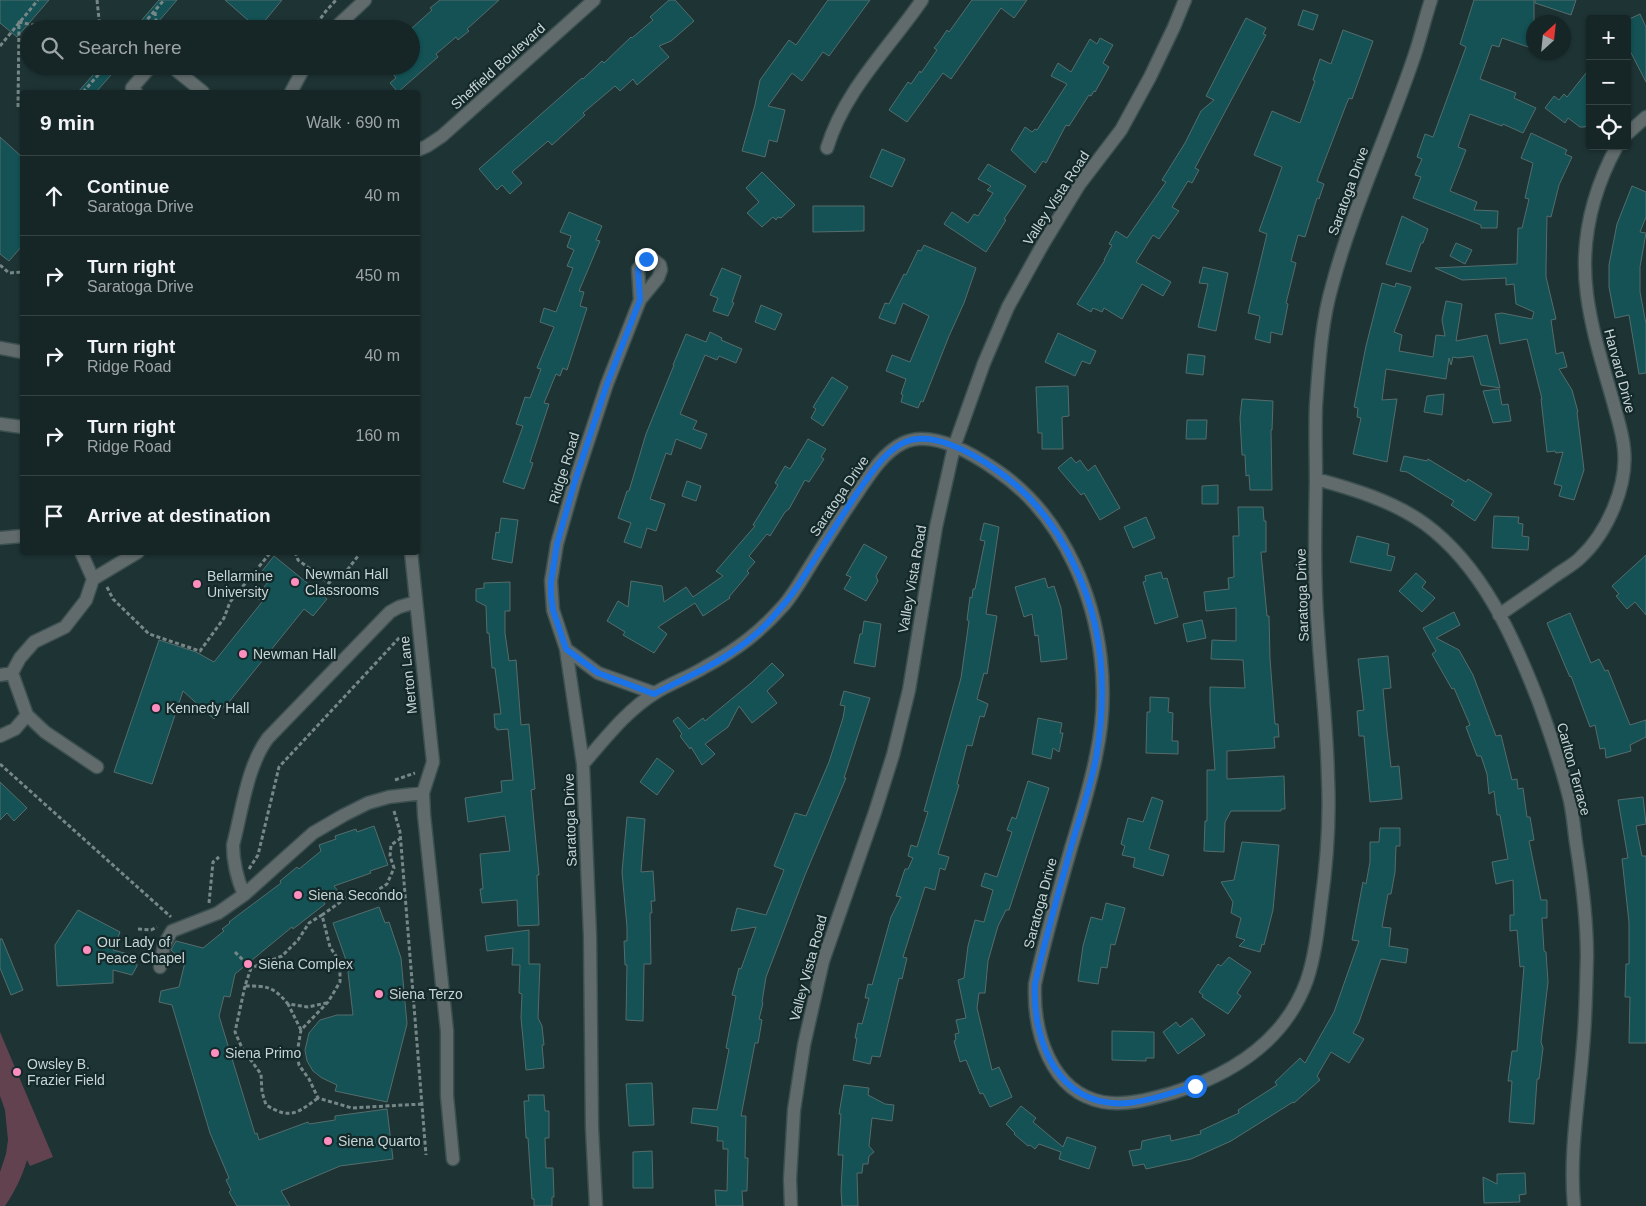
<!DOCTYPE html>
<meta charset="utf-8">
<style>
body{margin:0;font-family:Arial,sans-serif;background:#233233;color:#f1f3f6}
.controls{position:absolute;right:15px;top:15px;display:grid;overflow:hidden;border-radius:5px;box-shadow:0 1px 4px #0004}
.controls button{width:45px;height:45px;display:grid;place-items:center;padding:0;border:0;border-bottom:1px solid #354344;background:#162627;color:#f1f3f6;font:25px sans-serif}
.compass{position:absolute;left:1526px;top:15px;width:45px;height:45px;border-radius:50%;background:#162627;box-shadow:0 1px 4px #0004;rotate:27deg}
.stop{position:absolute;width:15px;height:15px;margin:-11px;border:4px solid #1a73e8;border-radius:50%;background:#fff}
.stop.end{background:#1a73e8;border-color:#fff;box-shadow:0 1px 5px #0008}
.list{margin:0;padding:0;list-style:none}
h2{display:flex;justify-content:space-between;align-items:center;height:65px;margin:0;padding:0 20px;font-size:21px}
h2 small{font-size:16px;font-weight:400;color:#9ea5a7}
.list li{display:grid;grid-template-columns:32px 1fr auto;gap:15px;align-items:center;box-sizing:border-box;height:80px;padding:0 20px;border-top:1px solid #354344}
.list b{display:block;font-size:19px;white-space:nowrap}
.list p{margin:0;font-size:16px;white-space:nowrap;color:#9ea5a7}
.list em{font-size:16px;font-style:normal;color:#9ea5a7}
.icon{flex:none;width:28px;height:28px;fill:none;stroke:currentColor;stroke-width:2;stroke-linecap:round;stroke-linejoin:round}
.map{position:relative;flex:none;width:1646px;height:1206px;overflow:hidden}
.search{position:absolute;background:#162627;box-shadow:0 1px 4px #0004;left:20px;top:20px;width:400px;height:55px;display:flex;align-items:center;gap:12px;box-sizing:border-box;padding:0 18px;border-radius:28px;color:#9ea5a7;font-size:19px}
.panel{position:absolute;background:#162627;box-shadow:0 1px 4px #0004;left:20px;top:90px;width:400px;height:465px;border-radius:5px}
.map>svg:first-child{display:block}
.green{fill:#634250}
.building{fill:#145255;stroke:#556c6c}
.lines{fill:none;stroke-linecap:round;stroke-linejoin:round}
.minor-casing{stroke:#3d5051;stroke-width:15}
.path{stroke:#778788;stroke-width:3;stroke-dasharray:4 2.5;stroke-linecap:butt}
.minor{stroke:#616b6b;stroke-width:12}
.route{stroke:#1a73e8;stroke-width:6}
.poi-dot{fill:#fd8ebf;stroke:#14292a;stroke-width:2}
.labels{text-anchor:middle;stroke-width:4.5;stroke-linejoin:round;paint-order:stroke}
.street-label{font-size:14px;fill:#c8d4d5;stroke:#14292a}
.poi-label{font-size:14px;fill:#c8d4d5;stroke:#14292a;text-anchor:start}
</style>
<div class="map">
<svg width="1646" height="1206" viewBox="0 0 1646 1206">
<rect width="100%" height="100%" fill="#1e3334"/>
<path class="green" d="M0,1032L53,1157L30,1166L27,1160C22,1177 15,1191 5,1206H0V1172L6,1154L8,1140L5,1110L0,1096Z"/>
<path class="building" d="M0,0H49L17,37L0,23Z
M159,0H177L152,29H134Z
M225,0H282L258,29Z
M440,0H499L467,29L469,31L458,40L456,37L436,54L438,57L398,92L390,83L396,78L392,72L398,66H411V29L432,10L430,8Z
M669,0H675L694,21L671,41L659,46L669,57L637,85L633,79L620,91L615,86L583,113L585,115L552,145L548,141L512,172L522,183L510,194L502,185L497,190L479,169L582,78L583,79L602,61L604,63L631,37L632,38L653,20L650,17Z
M828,0H870L829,56L823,52L802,81L792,73L768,106L785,110L777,142L769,140L765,157L742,151L755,105L760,80L789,40L796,45Z
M972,0H1027L1014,18L1001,8L951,79L943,73L907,122L889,110L908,82L911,84L920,71L921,73L937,50L934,48L939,42L947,30L949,32Z
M1474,0H1534V49L1502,38L1499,47L1492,45L1480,79L1516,93L1514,98L1536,108L1523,133L1503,124L1502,126L1470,114L1458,147L1466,150L1450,191L1477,202L1474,210L1498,211L1497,228H1481V225L1413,198L1421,177L1415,175L1422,159L1417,157L1425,134L1433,137L1466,47L1460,44Z
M1535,0H1576L1571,15L1535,3Z
M1303,10L1318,15L1313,30L1298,25Z
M1640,14L1646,27V82L1627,45V20Z
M1246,18L1266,28L1263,34L1266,35L1195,168L1199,170L1192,183L1188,181L1172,207L1179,211L1159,239L1153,235L1136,262L1171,282L1163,296L1142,284L1122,319L1104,308L1102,312L1093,308L1091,312L1077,304L1105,260H1104L1112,245L1109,244L1116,231L1127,238L1166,182L1162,180L1185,143L1201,111L1214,100L1206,96Z
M1343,30L1373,41L1352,99L1349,98L1346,105L1317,181L1324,184L1319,199L1317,198L1305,237L1298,235L1291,261L1296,263L1286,303L1288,304L1282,335L1271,332L1270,343L1255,339L1260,316L1248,313L1267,234L1259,231L1282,167L1254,155L1272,111L1300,123L1315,81L1313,80L1320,59L1331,64Z
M1100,38L1113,45L1103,63L1109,67L1095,92L1094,91L1091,96L1089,95L1069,126L1066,125L1046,163L1043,161L1035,173L1011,150L1025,127L1032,132L1035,129L1037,130L1067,84L1051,76L1058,63L1071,72L1090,39L1097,44Z
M101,66H119L96,92H78Z
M1590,68V121L1585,127H1580L1568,118L1565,123L1545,108L1554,96L1559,100L1564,94L1567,97Z
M1531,133L1567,150L1565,154L1572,157L1559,185L1551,217L1547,216L1546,268V277L1556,319L1551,320L1556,354L1563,352L1567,367L1559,369L1572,390L1578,412H1577L1584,470L1574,500L1559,496L1562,486L1554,484L1563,452L1556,453L1555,451L1547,452L1541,399H1542L1527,339L1500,344L1495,314L1502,313L1532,319L1534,312L1516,304L1514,284L1506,285V278L1462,280L1435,268L1517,264L1518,228H1522L1529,199L1525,198L1533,163L1521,158Z
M0,137L22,157V246L9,261L0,254Z
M882,149L905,159L892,187L870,177Z
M988,164L1026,186L1004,219L1006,220L986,252L944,224L952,212L968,223L974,214L978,216L993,193L987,190L991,186L978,179Z
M762,172L795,205L781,218L778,217L776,220L773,217L762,227L747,213L759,202L746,188Z
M1632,186L1646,192V217L1640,232L1646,233L1640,267V292L1646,324V373L1639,374L1629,315L1615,318L1609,287V265L1617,224Z
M813,206H864V231L813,232Z
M569,212L602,226L596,240L600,241L579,291L584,292L580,306L587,308L567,370L563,368L560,376L556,374L544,403L549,404L530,462L533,463L524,489L503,482L523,426L516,424L525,397L530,398L541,369L537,368L554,327L540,322L544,308L556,312L573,268L567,266L574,250L567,247L571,236L560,232Z
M1402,216L1428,229L1423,243H1421L1411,272L1386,264Z
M1456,243L1472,250L1465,264L1450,256Z
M924,245L976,268L964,303L949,336L923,402L921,401L918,408L901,402L903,395L901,394L906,379L886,371L892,355L910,362L929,316L903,303L895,324L879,318L885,303L889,304L904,274L906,275L918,250L921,251Z
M1203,267L1228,273L1216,331L1198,327L1208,284L1199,283Z
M722,268L741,276L732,302L734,303L728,316L713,311L718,298L710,295Z
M1382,283L1395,287L1396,283L1411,287L1394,332L1402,335L1399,351L1433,357L1436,335L1445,336L1442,320L1446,301L1462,304L1456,341L1487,335L1500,388L1481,385L1473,356L1458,358L1453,357L1451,365L1449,358L1446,379L1386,369L1382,400L1397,399L1387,462L1353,454L1361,418L1357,417L1358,408L1354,407L1366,346Z
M761,305L782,314L775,330L755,322Z
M710,332L722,338L721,340L742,349L736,363L719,356L717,360L705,355L680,414L697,421L693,429L707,434L701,449L676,439L671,455L666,453L650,499L665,504L656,531L647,528L641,548L624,542L631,523L618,518L627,491H629L646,434L674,365H673L686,334L706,342Z
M1058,333L1096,351L1090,364L1082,361L1075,376L1045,362Z
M1188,354L1205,356L1203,375L1186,373Z
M832,377L848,387L823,426L811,418L816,409L813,407Z
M1068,386L1069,416L1062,417L1063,449H1042V433H1038L1036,387Z
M1499,389L1502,405L1508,404L1511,421L1493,423L1483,391Z
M1444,394L1442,415L1424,412L1427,396Z
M1242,399L1273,401L1272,430H1271L1272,490H1250L1249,475L1246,476L1245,455H1242L1240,418Z
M1187,420H1207L1206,439H1186Z
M808,439L826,449L821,457L824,459L809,482L805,480L789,509L785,512L770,536L767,534L749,556L755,562L747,571L749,573L729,597L730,598L703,616L695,603L658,627L667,634L654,653L623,635L625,632L607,621L618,601L628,607L631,581L662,586L664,602L686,587L693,597L723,576L716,571L755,526L753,525L778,485L775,483L785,466L790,469Z
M1404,456L1427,461L1428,459L1466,482L1468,479L1492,494L1475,521L1451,505L1454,501L1407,472L1400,471Z
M1071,457L1076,463L1080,460L1088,471L1095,465L1120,508L1100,520L1084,493L1081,495L1058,468Z
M687,481L701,486L696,501L682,496Z
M1218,485V504H1202V486Z
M1238,507H1263L1264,521H1266V552H1261L1267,616H1269L1270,659L1275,724H1278L1279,737H1274L1275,748L1227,751V779L1284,776L1285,809H1281V811H1231L1225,822L1224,852L1204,851L1205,821H1207V770H1215L1210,703V687L1245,688L1243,660L1211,659L1212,640L1236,641V608L1206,611L1204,592L1229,589L1228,578L1234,577L1233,536H1239Z
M1494,516L1519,517L1518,523L1523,524L1522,536L1529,537L1528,550L1492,548Z
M1146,517L1155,538L1133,548L1124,527Z
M501,518L518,520L512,563L492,559L496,532L499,533Z
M984,523L999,527L986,614L997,616L987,674L984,673L977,699L988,704L984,717L980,716L972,746L967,745L957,784L959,785L938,854L949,857L945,870L940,868L935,890L925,887L903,957L907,958L902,979L899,978L880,1057L872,1056L870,1064L853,1060L857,1038H855L858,1023L862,1024L869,998H865L868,984L872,985L891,917L901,897L896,896L905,869H908L913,858L908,856L911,845L917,847L928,812L924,811L961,678L969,621L967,620L970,597L972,598L973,589H975L985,541L980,540Z
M1357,536L1389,544L1387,555L1395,557L1391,571L1350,562Z
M864,544L887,557L876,576L878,581L866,601L844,589L851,577L846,575Z
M1646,555V615L1635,602L1627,609L1616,596L1619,594L1612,586Z
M274,556L327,599L313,616L304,609L225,707L224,706L214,719L183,691L152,784L114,772L159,640L196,652L214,662L262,602L256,597L268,582L259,575Z
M1161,572L1163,579L1167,578L1178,617L1155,624L1143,582L1146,581L1145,576Z
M1416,573L1426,582L1422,587L1435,598L1422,612L1399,591Z
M1045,578L1048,588L1054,586L1061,608L1067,659L1041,662L1038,635L1035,636L1032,614L1024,617L1015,587Z
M510,582V611H505V633L509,661L516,660L521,725L529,724L535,789L531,790L539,875H537L539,925L518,926L517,900L482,903L480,889H483L480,854L510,851L505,816L468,822L465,798L502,792L501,781L513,780L508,729L497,730V728H495L494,714H501L495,668H492L489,633H487L486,606L476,601V589L484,588V583Z
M1454,612L1460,625L1436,638L1459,650L1473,675L1496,736L1501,735L1512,780L1517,779L1518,789L1523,788L1527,817H1530L1534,840L1529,841L1541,900H1547V918H1542L1544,951L1546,952L1548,982L1541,1042L1543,1048L1539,1079H1537L1534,1124L1509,1122L1512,1081H1508L1512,1051H1517L1524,966L1520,967L1517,930L1510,931V915H1514L1513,880L1496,884L1492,862L1508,859L1500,815H1497L1494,791L1489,794L1487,774L1481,756H1477L1466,727L1470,725L1454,688L1452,689L1432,654L1436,651L1423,628Z
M1570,613L1591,663L1599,659L1605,671L1608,670L1630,725L1646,720V737L1630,745L1631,751L1606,758L1605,748L1600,749L1595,725L1590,727L1571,676L1570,677L1566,668L1547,623Z
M1202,620L1206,638L1187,642L1183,624Z
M864,621L881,624L875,667L854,663L860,634H862Z
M1388,656L1391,688L1383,689L1387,731L1391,767L1399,766L1402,799L1370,802L1364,736H1359L1357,711L1364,710L1358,659Z
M772,663L784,675L767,691L777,703L752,723L739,706L728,727L705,744L715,754L702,765L691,747L690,749L680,736L682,734L673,721L678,717L689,729L703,718L705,721L751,683Z
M844,691L870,698L844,778H846L805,875L766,977L762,1002L763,1003L759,1019L762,1020L758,1043H755L741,1116H746L745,1158H748L747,1191H742L743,1206H716L715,1190L727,1191L728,1149H723V1141H717L718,1127L691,1123L693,1108L717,1110L729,1049L726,1048L736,996L732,995L739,968L741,969L756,927L731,931L737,908L766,915L784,870L774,866L795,813L806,816L829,762L843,718L845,706L840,705Z
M1150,697L1169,698L1168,712L1173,713L1172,741H1178V754L1146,753L1147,712H1150Z
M1038,718L1062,723L1060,733H1063L1059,752L1053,748L1051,759L1032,754Z
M657,758L674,771L657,795L640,782Z
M1028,781L1049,788L1009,910H1006L998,926L988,961L985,993H979L977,1008L992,1070L999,1067L1012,1097L990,1107L983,1093L980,1094L966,1060L960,1062L954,1041L956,1040L955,1034L959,1033L956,1020L966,1018L958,980L964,978L968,946L975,920L984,922L993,890L981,886L985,873L997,877L1012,832L1007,830L1012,817L1016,819Z
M0,782L27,808L14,821L7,813L0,820Z
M1152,797L1163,801L1149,849L1169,855L1163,876L1133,867L1135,858L1122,855L1125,846L1121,844L1128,818L1143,822Z
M1643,797L1646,824L1636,826L1642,856H1646V1043H1629L1630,997H1625L1626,964H1629V922L1622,859L1628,858L1618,800Z
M627,817L645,819L641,872L653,871L655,901H651L652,913H650L651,964H644L643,1021L626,1020L627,965H625L624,941H627V927L622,872Z
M374,826L388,865L370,871L371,873L334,886L338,891L324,902L325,904L293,929L292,927L235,974L230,997L224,996L219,1016L255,1134L257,1133L259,1140L308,1122L309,1124L335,1120V1116L387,1109L393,1159L340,1166L281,1191L290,1206H237L229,1192L231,1190L226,1180L229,1178L210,1133L172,1005L159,1002L161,991L179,987L185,962L171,950L172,948L176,941L203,948L224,931L222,929L230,923L229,922L281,883L280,881L297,867L299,869L321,851L319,845L336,839L335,836L356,829L357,832Z
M1380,828H1400V846H1396L1395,872L1391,894H1388L1382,927L1391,928L1389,946L1408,949L1406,963L1381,959L1359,1022L1353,1033L1364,1039L1349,1063L1331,1052L1317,1076L1320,1080L1294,1103L1293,1102L1231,1141L1191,1159L1146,1169L1144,1164L1133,1166L1129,1151L1141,1149L1142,1141L1170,1135L1171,1141L1201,1134L1200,1131L1239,1113L1238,1110L1277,1085L1275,1082L1300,1058L1305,1063L1334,1012L1359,941L1352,940L1363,882L1366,884L1370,862V842H1379Z
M1242,842L1279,845L1273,910L1264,945L1262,944L1260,952L1239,946L1245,940L1236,937L1241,918L1231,913L1233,902L1221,882L1234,880Z
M1106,903L1125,908L1115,945L1111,944L1107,968L1101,967L1098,984L1078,981L1083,946L1091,917L1102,920Z
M379,907L385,923L389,922L401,958L407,1024L387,1102L335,1091L337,1085L322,1078L313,1071L307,1061L305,1050L309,1033L320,1020L337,1015H353L347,963L333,923Z
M78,910L120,932L113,950L136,956L137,966L132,975L113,970V983L57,986L55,945Z
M529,930V964H540L538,1018L542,1026L544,1045H542L544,1068L526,1070L521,1018L522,994L519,993L520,965H512L513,948L487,951L485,936Z
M0,939H2L23,990L11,995L0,968Z
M1229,957L1251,972L1237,993L1241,996L1228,1014L1202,997L1203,995L1199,992L1218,964L1221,966Z
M1192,1018L1205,1035L1178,1054L1163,1032L1176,1022L1180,1027Z
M1112,1031L1154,1032V1058H1146V1061L1112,1060Z
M652,1083L654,1125L629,1126L626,1084Z
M844,1085L869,1088L868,1095L885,1104L894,1105L892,1121L872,1118L869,1146L874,1152L869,1156L868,1164H863L862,1173H857L858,1206H842L841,1190L843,1155H838L841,1114H839Z
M528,1095H544L545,1111H549V1138H545L546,1168H553L554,1197H552V1206H534V1199H532L528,1138H526L524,1101H529Z
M1021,1106L1036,1118L1033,1122L1063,1147L1067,1137L1096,1147L1089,1169L1059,1159L1061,1152L1039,1144L1035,1149L1030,1145L1028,1146L1014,1134L1015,1133L1006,1124Z
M652,1151L653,1188H633V1152Z
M1525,1173L1526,1194L1519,1195L1520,1202L1484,1203L1483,1177L1497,1184V1174Z"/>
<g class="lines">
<g class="minor-casing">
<path id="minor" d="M334,29L365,0
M171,66L203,92
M136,92L132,88L151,66
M291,92L305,66
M1627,134L1646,117
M827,148C844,91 889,48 922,0
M418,150L427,146L442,136L594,0
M0,348L22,352
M0,424L22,427
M1316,479C1353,489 1393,501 1425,524C1482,566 1513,636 1538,700C1550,733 1562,767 1570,801C1573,815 1574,829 1576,843C1582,880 1587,919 1587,957C1586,986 1586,1016 1583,1046C1579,1100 1569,1152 1574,1206
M0,538L22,536
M81,552L93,579L86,600L65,627L34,642L20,658L12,673L27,715L45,732L97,767
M411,552L433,762L423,793L424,815L447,1031V1096L453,1159
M93,579L138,552
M1499,615C1518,602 1537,589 1555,576C1563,570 1573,565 1580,558C1607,533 1628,486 1624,449C1623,435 1618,420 1614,405C1604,369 1592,333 1587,295C1580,243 1592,192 1617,146
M566,649L598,673L654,693
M0,675L12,673
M0,736L15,729L27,715
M583,764C605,739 627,710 655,693C671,683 689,677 705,667C738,649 759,633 784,605C795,592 803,577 812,563C827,539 842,515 858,492C870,474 883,453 903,443C932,429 973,454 996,470C1032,494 1056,526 1074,564C1102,623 1110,692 1096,756C1090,787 1080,818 1071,848C1058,893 1045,939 1035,984C1033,1031 1050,1092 1103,1102C1126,1106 1150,1099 1172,1093C1231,1075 1285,1041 1307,980C1315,956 1318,929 1321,904C1327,862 1330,820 1328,778C1327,728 1321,679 1318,630C1314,581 1315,531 1316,482C1316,456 1315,431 1316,405C1319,365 1321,324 1332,286C1353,207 1389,132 1415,54C1421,36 1425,18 1431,0
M244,895C237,878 233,864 233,845C242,811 247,766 268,738L390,612L399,607L416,602
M160,967L164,945L172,931L218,913L245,894L313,833L344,815L368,803L389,797L423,793
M596,1206L592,1128L590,936L583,764L566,649L553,610L551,581L557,544L575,481L607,384L640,300L658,278L661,270L660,265L651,258L646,259L638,269L640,300
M791,1206L790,1179L794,1110L804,1045L823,961L875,812L893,755L909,690L936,527L954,447L984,363L1008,307L1043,244L1079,185L1121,130L1150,77L1174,27L1185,0"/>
</g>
<path class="path" d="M97,0L100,29
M155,12L157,29
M139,29L164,0
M313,29L326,11L336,0
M0,46L38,0
M83,92L106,66
M18,107L19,22L51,29
M0,265L9,273L22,272
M295,552L298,560L329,583L338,573H345L361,552
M107,587L113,599L149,634L200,651L224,618L230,602L271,552
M0,764L171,917
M395,780L415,773
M394,811L400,832L426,1155
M401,838L391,845L390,856L394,868L387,884L372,894L346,898L322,915L330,947L340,962V982L328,1002L301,1030L297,1053L299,1065L309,1079L318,1098L352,1108L422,1104
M249,869L258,855L279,767L400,637H407
M209,903L213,862L219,857
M138,929L151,930L157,927
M235,952L251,968L282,956L298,940L309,923L322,915
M251,968L245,986C267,986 273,986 288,1004
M245,986L235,1032L242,1048L261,1074L262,1092L266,1105C291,1120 297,1113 318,1098
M301,1030L288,1004L308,1007L326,1003"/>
<use href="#minor" class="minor"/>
</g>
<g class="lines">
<path class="route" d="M646,259L638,269L640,300L607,384L575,481L557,544L551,582V595L553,610L566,649L598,673L654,694C689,676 727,660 756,634C766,626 775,615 784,604C795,592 804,576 813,562C827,539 842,516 857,493C870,475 882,455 901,444C929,428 972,453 995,469C1032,494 1057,527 1075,567C1103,625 1107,689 1097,752C1092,785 1079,818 1070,851C1058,895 1045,939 1035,984C1032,1042 1059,1109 1128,1103C1151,1101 1173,1092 1195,1086"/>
</g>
<g class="poi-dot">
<circle cx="295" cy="582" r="5"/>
<circle cx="197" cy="584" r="5"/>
<circle cx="243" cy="654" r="5"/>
<circle cx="156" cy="708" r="5"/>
<circle cx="298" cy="895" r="5"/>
<circle cx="87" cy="950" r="5"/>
<circle cx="248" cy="964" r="5"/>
<circle cx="379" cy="994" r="5"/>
<circle cx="215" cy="1053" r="5"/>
<circle cx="17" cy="1072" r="5"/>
<circle cx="328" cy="1141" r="5"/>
</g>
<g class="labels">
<g class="street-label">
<text transform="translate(498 66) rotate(-42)" y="5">Sheffield Boulevard</text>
<text transform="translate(1348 191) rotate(-70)" y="5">Saratoga Drive</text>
<text transform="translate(1056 198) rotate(-57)" y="5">Valley Vista Road</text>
<text transform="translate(1620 371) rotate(75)" y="5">Harvard Drive</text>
<text transform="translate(564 468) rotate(-73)" y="5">Ridge Road</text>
<text transform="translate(839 496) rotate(-56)" y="5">Saratoga Drive</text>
<text transform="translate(912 579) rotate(-80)" y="5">Valley Vista Road</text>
<text transform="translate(1302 595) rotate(-92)" y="5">Saratoga Drive</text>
<text transform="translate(408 675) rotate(-96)" y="5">Merton Lane</text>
<text transform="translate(1574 769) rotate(75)" y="5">Carlton Terrace</text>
<text transform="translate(570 820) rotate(-92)" y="5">Saratoga Drive</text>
<text transform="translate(1040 903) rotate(-75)" y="5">Saratoga Drive</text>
<text transform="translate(808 968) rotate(-75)" y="5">Valley Vista Road</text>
</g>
<g class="poi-label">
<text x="305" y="579">Newman Hall<tspan x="305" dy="16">Classrooms</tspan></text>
<text x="207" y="581">Bellarmine<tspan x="207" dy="16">University</tspan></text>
<text x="253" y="659">Newman Hall</text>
<text x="166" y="713">Kennedy Hall</text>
<text x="308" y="900">Siena Secondo</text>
<text x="97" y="947">Our Lady of<tspan x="97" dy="16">Peace Chapel</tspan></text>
<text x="258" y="969">Siena Complex</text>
<text x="389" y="999">Siena Terzo</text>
<text x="225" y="1058">Siena Primo</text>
<text x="27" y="1069">Owsley B.<tspan x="27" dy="16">Frazier Field</tspan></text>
<text x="338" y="1146">Siena Quarto</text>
</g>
</g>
</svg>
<div class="controls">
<button>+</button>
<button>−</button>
<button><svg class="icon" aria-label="locate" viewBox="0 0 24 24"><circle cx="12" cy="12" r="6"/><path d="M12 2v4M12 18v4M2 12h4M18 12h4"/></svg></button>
</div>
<svg class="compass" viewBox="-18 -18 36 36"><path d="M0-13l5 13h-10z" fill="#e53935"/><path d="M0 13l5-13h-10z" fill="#9ea5a7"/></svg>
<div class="stop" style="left:1195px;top:1086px"></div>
<div class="stop end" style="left:646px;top:259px"></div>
<div class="search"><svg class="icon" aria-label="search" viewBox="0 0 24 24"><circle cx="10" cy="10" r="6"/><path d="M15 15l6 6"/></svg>Search here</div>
<section class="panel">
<h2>9 min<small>Walk · 690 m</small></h2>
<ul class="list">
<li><svg class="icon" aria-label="ahead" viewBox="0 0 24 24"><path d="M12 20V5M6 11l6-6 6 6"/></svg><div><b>Continue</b><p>Saratoga Drive</p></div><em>40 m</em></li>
<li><svg class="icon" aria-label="right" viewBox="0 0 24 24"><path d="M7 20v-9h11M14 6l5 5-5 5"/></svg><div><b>Turn right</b><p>Saratoga Drive</p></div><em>450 m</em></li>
<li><svg class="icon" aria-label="right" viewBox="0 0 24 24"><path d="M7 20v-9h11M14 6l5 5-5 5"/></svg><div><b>Turn right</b><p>Ridge Road</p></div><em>40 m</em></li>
<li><svg class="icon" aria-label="right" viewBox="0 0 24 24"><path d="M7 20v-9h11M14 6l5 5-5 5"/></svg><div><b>Turn right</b><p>Ridge Road</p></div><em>160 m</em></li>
<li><svg class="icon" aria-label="arrive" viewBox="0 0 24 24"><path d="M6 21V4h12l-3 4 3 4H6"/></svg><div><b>Arrive at destination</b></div></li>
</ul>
</section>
</div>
